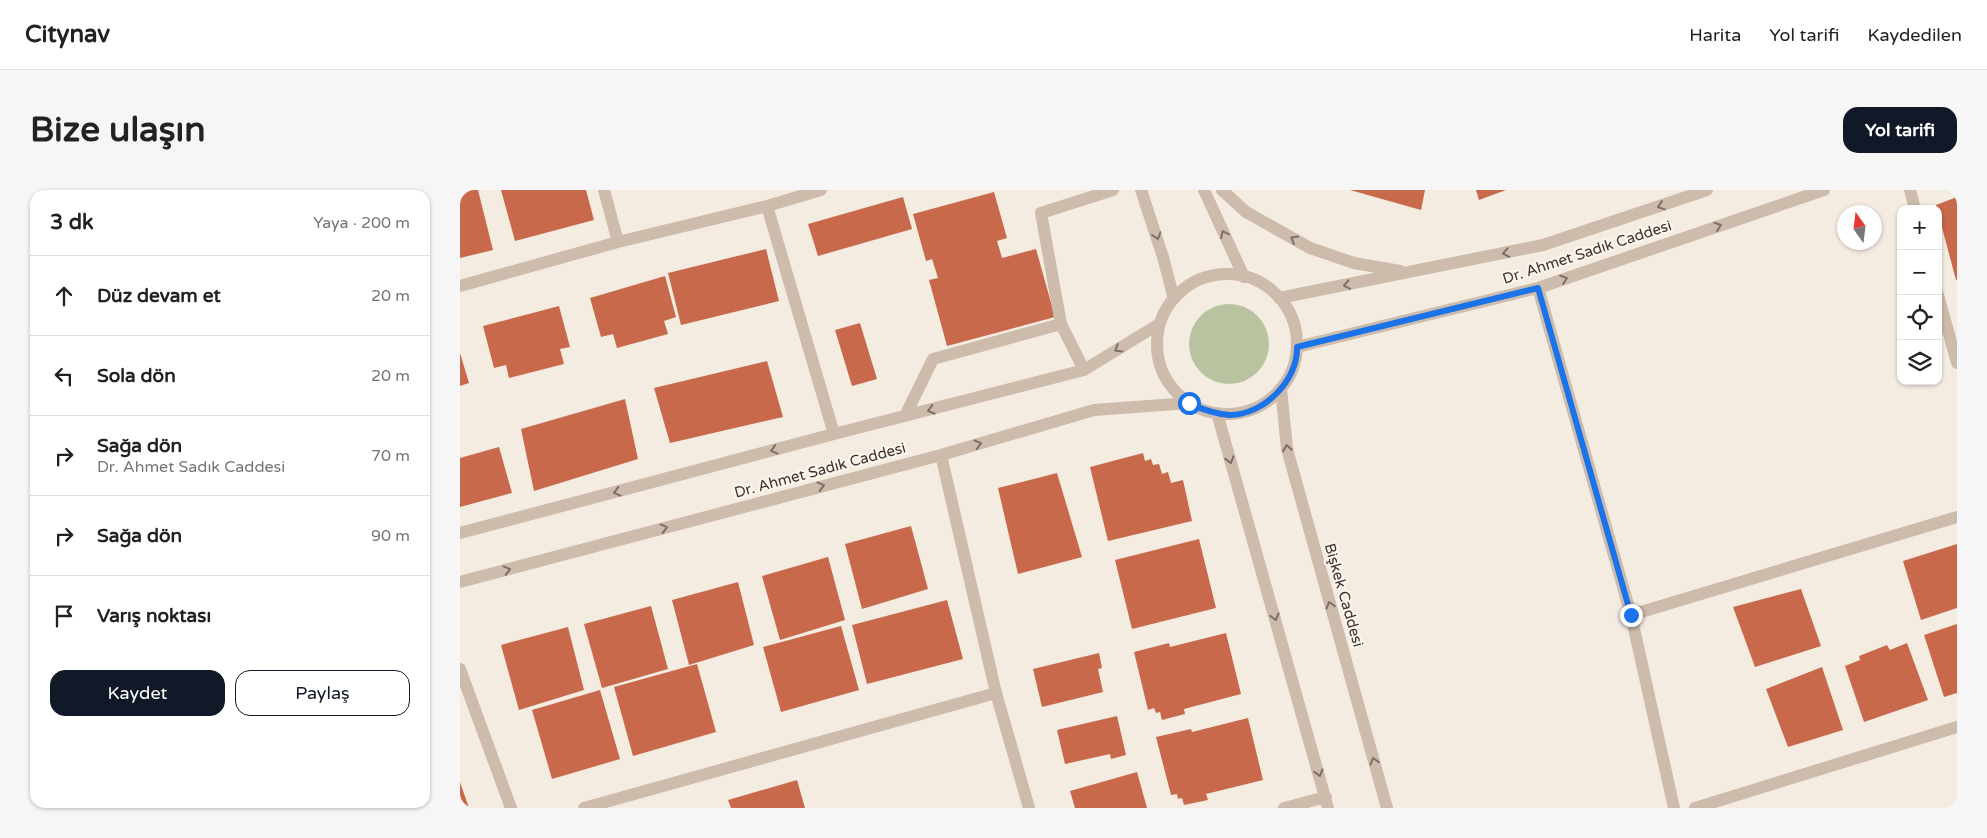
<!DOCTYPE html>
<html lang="tr">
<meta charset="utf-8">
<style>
body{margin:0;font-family:"Varela Round",sans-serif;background:#f6f6f6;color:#222}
.controls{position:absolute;right:15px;top:15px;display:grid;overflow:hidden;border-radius:10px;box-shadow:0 1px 4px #0004}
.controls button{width:45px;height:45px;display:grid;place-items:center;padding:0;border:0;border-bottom:1px solid #e0e0e0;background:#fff;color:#222;font:25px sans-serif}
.compass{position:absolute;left:1377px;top:15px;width:45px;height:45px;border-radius:50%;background:#fff;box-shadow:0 1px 4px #0004;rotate:346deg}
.stop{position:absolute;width:15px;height:15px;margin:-11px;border:4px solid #1a73e8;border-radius:50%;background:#fff}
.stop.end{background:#1a73e8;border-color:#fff;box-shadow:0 1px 5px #0008}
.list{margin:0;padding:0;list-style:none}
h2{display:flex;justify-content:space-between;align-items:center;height:65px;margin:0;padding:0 20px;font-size:21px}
h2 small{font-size:16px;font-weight:400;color:#767676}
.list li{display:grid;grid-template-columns:32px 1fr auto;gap:15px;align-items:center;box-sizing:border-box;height:80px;padding:0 20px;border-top:1px solid #e0e0e0}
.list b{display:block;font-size:19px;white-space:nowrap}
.list p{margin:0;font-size:16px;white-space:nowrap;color:#767676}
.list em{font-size:16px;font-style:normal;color:#767676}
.actions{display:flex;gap:10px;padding:15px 20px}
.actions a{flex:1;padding:11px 0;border:1px solid #111827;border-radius:15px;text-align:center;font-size:18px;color:#111827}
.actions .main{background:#111827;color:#fff}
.icon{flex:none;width:28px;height:28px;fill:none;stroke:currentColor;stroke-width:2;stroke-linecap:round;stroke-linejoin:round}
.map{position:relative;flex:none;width:1497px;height:618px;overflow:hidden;border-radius:15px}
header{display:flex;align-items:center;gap:30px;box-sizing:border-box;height:70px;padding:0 25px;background:#fff;border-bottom:1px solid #e0e0e0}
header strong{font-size:24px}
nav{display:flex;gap:28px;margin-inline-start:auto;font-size:18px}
.intro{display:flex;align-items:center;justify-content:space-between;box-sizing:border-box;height:120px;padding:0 30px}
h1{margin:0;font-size:35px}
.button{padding:12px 22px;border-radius:15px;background:#111827;color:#fff;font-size:18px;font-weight:700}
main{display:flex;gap:30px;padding:0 30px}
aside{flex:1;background:#fff;border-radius:15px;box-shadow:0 1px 4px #0004}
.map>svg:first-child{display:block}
.green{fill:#b8c4a0}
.building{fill:#c8694b}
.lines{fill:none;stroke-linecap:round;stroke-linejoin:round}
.minor{stroke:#cdbbac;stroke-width:12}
.oneway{stroke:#7d6f65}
.route{stroke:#1a73e8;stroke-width:6}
.labels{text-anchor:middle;stroke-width:4.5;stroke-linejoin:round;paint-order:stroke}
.street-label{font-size:15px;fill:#3b302b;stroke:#fbf5ee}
</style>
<header>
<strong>Citynav</strong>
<nav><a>Harita</a><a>Yol tarifi</a><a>Kaydedilen</a></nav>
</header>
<div class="intro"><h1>Bize ulaşın</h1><a class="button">Yol tarifi</a></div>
<main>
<aside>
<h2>3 dk<small>Yaya · 200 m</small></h2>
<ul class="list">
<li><svg class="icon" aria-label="ahead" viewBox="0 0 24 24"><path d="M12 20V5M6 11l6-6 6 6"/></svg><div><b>Düz devam et</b></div><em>20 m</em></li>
<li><svg class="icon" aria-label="left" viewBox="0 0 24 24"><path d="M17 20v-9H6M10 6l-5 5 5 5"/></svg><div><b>Sola dön</b></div><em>20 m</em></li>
<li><svg class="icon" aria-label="right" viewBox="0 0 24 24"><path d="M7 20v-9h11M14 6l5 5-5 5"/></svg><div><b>Sağa dön</b><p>Dr. Ahmet Sadık Caddesi</p></div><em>70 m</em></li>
<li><svg class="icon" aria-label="right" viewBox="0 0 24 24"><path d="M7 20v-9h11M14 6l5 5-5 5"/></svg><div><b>Sağa dön</b></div><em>90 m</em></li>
<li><svg class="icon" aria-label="arrive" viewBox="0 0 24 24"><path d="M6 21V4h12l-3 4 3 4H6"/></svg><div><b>Varış noktası</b></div></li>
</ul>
<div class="actions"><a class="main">Kaydet</a><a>Paylaş</a></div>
</aside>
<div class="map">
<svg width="1497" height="618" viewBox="0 0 1497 618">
<rect width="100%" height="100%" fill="#f4ebe1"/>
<path class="green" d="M729 154a40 40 0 1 1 80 0a40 40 0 1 1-80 0Z"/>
<path class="building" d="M0,0H18L33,60L0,68Z
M41,0H126L134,30L55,51Z
M890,0H965L961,20Z
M1016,0H1046L1019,10Z
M534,2L547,48L537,51L542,68L576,59L595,127L487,156L469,90L478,88L472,69L466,71L453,24Z
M443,7L452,39L358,66L348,34Z
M1497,7V90H1496L1476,15Z
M306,59L319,111L221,135L208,83Z
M205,86L216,127L204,131L208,144L157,158L153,144L141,147L130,108Z
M99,116L110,157L100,159L104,174L49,188L46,175L34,178L23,136Z
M400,133L417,189L392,196L375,140Z
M0,163L9,193L0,196Z
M307,171L323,227L210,253L194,198Z
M165,209L178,269L74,301L61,239Z
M39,257L52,303L0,317V268Z
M683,263L685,271L691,269L693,275L699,274L702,284L708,282L711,293L723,290L732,331L648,351L630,277Z
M597,283L622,367L558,384L538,298Z
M451,336L468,399L402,419L385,354Z
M739,349L756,418L672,439L655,370Z
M1497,354V418L1461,430L1443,371Z
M368,367L385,430L320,450L302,386Z
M278,392L294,455L229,475L212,410Z
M1341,399L1361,456L1295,477L1273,417Z
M487,410L503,469L407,494L392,435Z
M191,416L208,479L142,498L124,434Z
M1497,434V503L1484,507L1464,445Z
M381,436L399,500L321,522L303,457Z
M108,437L124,500L59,520L41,455Z
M766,443L781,504L724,519L725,524L702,530L700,522L696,523L694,518L688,520L674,462L709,453L710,457Z
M1447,453L1468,510L1404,532L1385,476L1400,470L1399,466L1427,455L1430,460Z
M639,463L642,478L638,479L643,502L582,517L573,479Z
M237,474L256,542L173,566L154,497Z
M1362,477L1383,540L1328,557L1306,499Z
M140,500L160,569L92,589L72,520Z
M657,526L666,565L651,569L650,564L605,574L597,540Z
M788,528L803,590L746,604L748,610L724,615L722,608L718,609L717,604L711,605L696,547L731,539L732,542Z
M677,582L687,618H615L610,601Z
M337,590L345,618H271L268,610Z
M0,592L9,618H0Z"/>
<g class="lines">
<path class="minor" d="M144,0L158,52
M681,0L703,67L714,109
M744,0L784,87
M762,0L786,22L850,58L894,73L940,81
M1450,0L1455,19
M307,16L374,244
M697 154a70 70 0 1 1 140 0a70 70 0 1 1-140 0Z
M0,96L158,52L307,16L361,0
M1078,98L1171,425L1214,618
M1478,105L1497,173
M819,108L1083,55L1247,0
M601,134L581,23L653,0
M837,157L1078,98L1364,0
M821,198L827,259L927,618
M757,223L868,618
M445,226L473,169L601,134L624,180
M481,265L536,503L569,618
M0,343L374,244L624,180L699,134
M0,392L481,265L634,220L729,213
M1171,425L1497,327
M0,479L51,618
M124,618L536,503
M824,618L866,607
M1235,618L1497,537"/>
</g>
<defs><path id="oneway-chevron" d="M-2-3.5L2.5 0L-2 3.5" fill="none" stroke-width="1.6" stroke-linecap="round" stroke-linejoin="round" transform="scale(1.25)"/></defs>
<g class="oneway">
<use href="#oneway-chevron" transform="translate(1201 16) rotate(161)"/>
<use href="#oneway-chevron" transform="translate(1258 36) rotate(-19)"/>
<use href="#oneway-chevron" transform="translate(764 44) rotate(-116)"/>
<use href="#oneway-chevron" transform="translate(697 46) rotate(72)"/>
<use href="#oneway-chevron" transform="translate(834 49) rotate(-150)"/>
<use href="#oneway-chevron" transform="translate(1046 63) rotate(169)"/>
<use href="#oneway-chevron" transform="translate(1104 89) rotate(-19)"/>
<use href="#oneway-chevron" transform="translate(887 95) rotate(169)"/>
<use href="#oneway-chevron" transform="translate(658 159) rotate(148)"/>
<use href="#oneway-chevron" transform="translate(471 220) rotate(165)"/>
<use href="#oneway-chevron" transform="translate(518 254) rotate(-16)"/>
<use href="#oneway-chevron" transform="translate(827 258) rotate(-100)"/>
<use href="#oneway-chevron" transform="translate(314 260) rotate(165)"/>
<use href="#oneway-chevron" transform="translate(770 270) rotate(74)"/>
<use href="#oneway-chevron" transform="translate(361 296) rotate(-15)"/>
<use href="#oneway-chevron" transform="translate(157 302) rotate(165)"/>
<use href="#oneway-chevron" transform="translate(204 338) rotate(-15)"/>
<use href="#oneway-chevron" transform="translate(47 380) rotate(-15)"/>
<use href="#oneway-chevron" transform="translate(870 415) rotate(-106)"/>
<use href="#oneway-chevron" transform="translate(815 427) rotate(74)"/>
<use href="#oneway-chevron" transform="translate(914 571) rotate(-106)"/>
<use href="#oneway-chevron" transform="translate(859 583) rotate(74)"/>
</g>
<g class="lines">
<path class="route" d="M729,213C743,220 755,224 770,225C803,225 838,191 837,157L1078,98L1171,425"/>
</g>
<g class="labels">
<g class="street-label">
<text transform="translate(1127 62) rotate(-18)" y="5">Dr. Ahmet Sadık Caddesi</text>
<text transform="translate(360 280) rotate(-15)" y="5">Dr. Ahmet Sadık Caddesi</text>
<text transform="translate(884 405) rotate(74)" y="5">Bişkek Caddesi</text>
</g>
</g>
</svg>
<div class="controls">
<button>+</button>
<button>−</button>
<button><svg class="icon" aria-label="locate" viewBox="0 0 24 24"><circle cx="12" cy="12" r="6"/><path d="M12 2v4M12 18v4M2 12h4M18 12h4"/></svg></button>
<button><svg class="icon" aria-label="layers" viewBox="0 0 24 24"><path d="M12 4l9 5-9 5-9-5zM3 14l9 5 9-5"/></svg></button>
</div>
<svg class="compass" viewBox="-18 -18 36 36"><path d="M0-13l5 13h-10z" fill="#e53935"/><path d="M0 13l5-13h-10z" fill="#767676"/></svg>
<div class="stop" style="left:729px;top:213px"></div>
<div class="stop end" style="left:1171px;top:425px"></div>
</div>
</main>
